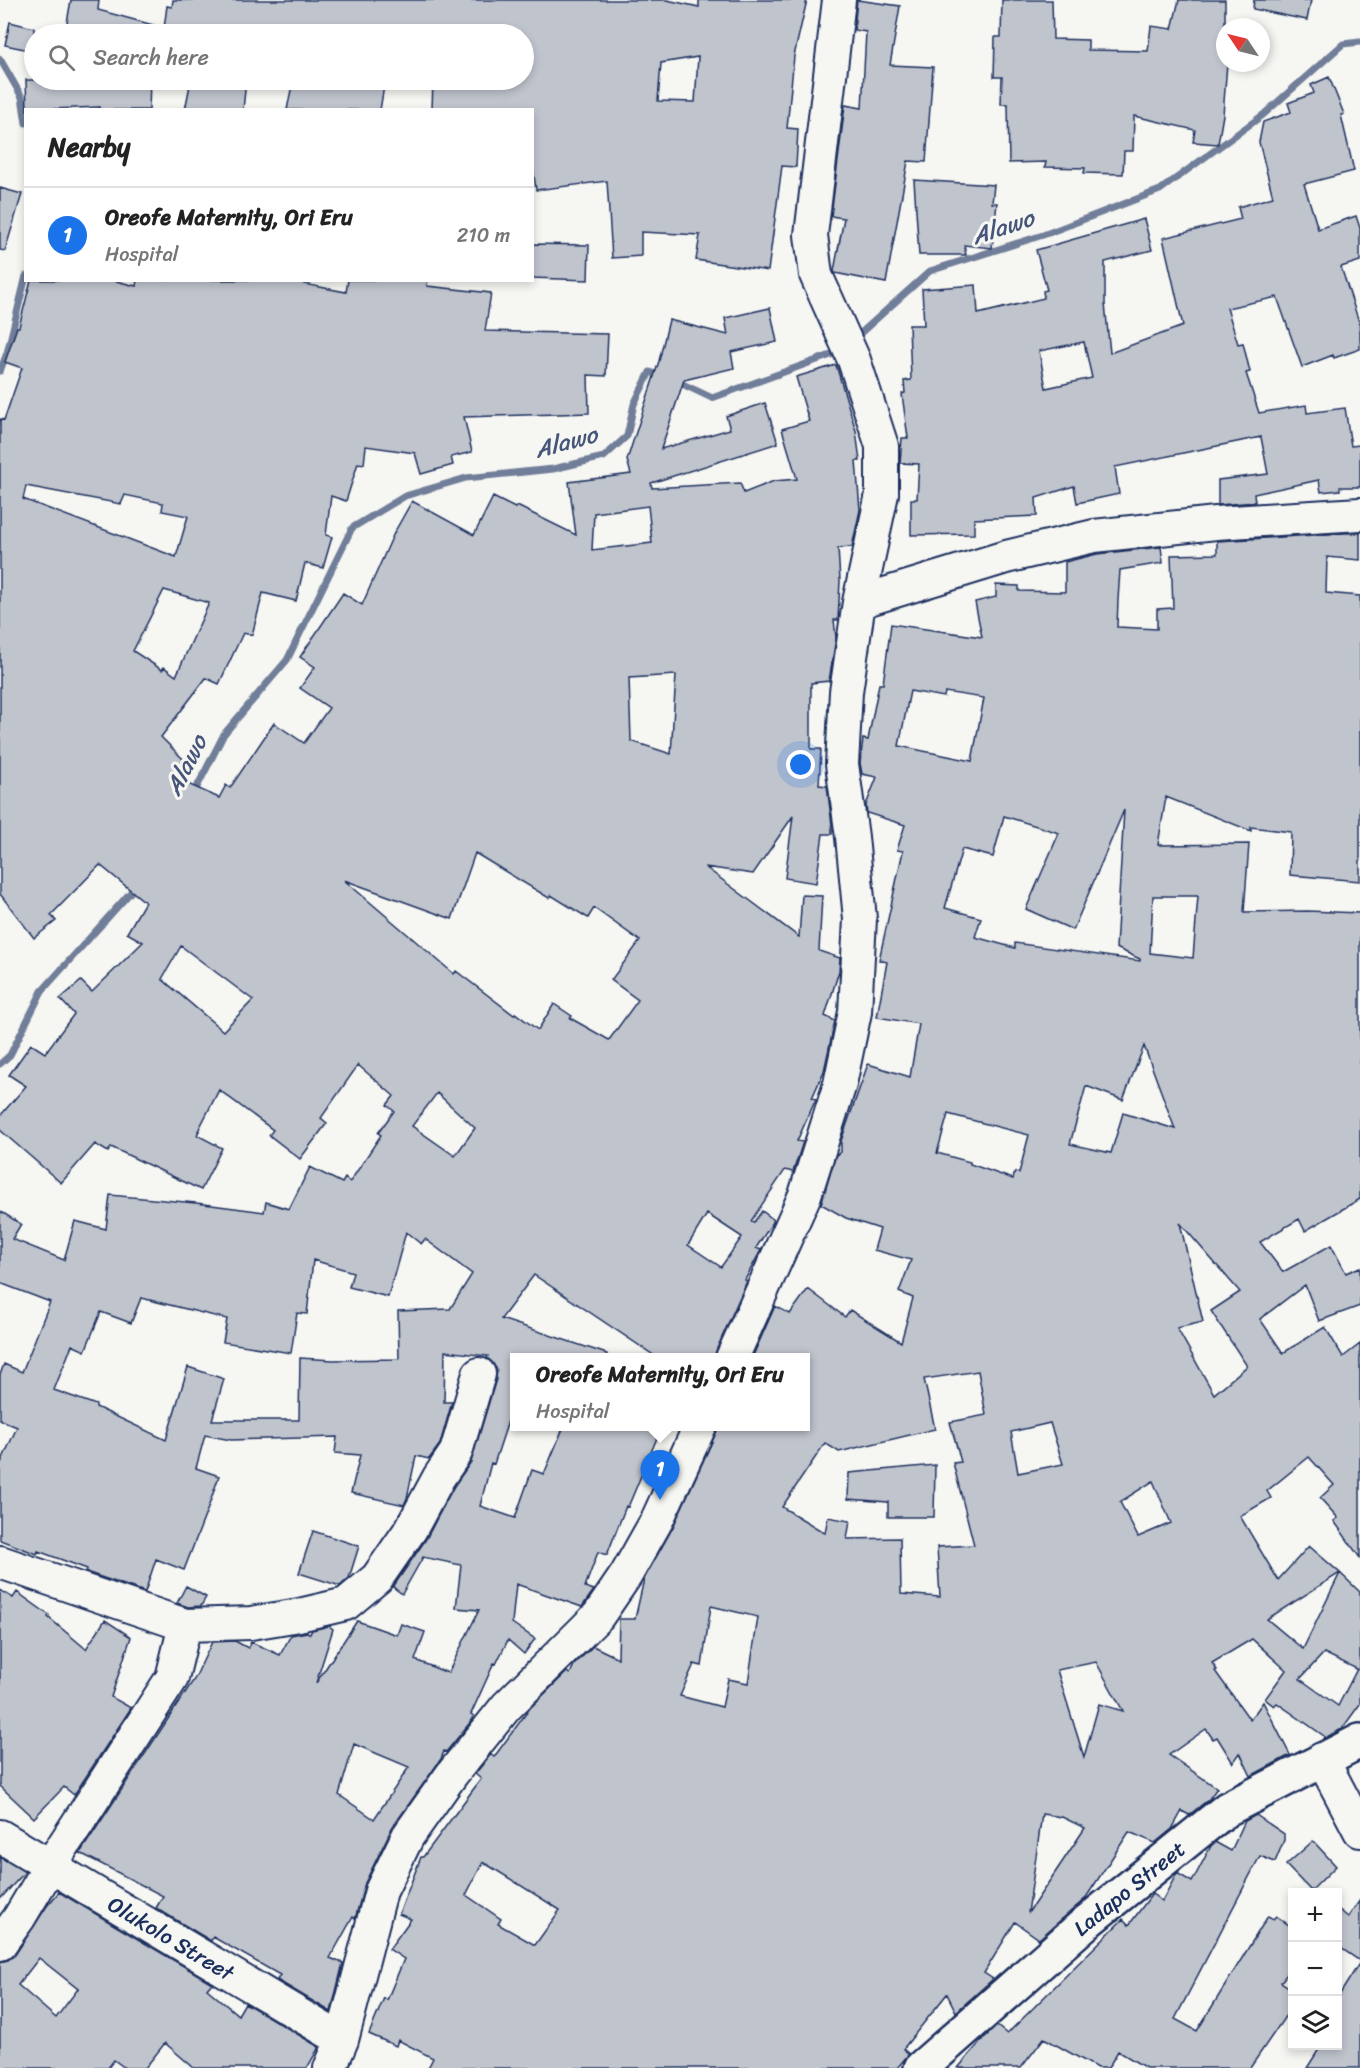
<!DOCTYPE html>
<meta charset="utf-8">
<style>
body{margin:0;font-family:Sriracha,sans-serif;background:#f6f6f6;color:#222}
.controls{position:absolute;right:18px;bottom:18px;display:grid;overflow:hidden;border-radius:0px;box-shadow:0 3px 9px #0003}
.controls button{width:54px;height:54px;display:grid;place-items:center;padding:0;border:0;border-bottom:2px solid #e0e0e0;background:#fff;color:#222;font:30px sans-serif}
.compass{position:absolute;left:1216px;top:18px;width:54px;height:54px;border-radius:50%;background:#fff;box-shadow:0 3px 9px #0003;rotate:305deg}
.you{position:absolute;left:801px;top:765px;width:21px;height:21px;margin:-15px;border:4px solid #fff;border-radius:50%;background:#1a73e8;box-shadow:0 0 0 9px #1a73e833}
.badge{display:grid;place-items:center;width:39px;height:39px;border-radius:50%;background:#1a73e8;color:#fff;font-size:20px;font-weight:700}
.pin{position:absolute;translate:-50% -50px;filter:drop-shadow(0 2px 3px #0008)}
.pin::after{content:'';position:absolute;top:32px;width:21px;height:18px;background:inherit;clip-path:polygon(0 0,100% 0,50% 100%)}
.popup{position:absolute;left:510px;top:1353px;width:300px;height:78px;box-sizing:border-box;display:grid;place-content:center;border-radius:0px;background:#fff;filter:drop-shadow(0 2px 4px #0005);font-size:20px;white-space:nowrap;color:#767676}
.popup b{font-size:22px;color:#222}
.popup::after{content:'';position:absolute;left:50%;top:100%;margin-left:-12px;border:12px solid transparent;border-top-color:#fff}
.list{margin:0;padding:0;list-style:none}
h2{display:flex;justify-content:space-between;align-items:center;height:78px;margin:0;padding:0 24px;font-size:26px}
h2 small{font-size:20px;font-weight:400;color:#767676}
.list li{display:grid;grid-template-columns:39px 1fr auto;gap:18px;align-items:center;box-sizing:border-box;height:96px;padding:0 24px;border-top:2px solid #e0e0e0}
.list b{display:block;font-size:22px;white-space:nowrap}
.list p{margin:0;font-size:20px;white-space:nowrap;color:#767676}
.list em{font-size:20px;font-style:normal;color:#767676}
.icon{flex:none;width:33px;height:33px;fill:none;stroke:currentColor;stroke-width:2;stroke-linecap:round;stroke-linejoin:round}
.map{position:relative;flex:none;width:1360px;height:2068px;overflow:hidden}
.search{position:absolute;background:#fff;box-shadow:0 3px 9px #0003;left:24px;top:24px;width:510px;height:66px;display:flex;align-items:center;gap:15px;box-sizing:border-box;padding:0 21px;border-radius:33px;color:#767676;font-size:22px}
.panel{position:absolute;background:#fff;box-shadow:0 3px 9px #0003;left:24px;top:108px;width:510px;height:174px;border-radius:0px}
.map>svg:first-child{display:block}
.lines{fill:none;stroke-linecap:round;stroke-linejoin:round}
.stream{stroke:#717e99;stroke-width:7}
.building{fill:#c0c4cd;stroke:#1b2f5e;stroke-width:1.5;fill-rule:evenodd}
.minor-casing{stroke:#1b2f5e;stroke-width:36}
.major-casing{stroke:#1b2f5e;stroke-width:38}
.minor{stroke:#f6f6f2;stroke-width:32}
.major{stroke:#f6f6f2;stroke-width:33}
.labels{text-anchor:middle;stroke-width:6;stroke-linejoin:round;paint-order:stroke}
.street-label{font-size:22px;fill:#1b2f5e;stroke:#f6f6f2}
.water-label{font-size:24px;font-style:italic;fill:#46567b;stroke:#f6f6f2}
</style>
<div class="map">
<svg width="1360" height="2068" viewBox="0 0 1360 2068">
<rect width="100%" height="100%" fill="#f6f6f2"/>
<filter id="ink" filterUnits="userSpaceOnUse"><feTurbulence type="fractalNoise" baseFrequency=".0167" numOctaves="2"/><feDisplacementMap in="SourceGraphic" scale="12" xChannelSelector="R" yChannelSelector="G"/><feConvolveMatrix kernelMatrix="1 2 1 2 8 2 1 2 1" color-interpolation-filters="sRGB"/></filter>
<g filter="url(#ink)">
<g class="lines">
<path class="stream" d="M0,59L22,97L26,123
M854,339L930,271L1043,235L1160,190L1263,115L1343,44L1360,42
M0,371L7,353L26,276
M676,381L712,398L842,351
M193,795L224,734L287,660L352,528L405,496L466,478L553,469L604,457L627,436L634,404L650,372L663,376
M0,1064L10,1055L42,991L137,885"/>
</g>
<path class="building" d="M71,0H99L98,10L164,28L167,6L172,7L173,0H667L699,7V0H807L794,56L787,128L798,129L796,167L782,166L768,271L696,260L700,235L641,232V256L612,258L607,181L536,190L532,161V110H432L433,80H524V34H65ZM698,57L695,102L658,101L661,63Z
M857,0L900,6L890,65L933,67L926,162L908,161L886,283L835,273L834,271L844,218L831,216L845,105L862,108L866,32L854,30Z
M1002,0H1052L1053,39L1088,40V50L1148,51L1151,26L1172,29L1179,0H1225V63H1227L1223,115L1218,144L1193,142L1195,130L1134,116L1133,151H1124L1123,174L1084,173L1085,168L1045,167L1046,162L1009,163L1008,104H1001L1002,77H994L995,37H1001Z
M1254,0H1311L1307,20L1253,9Z
M10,22L34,28V51L5,45Z
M1329,77L1344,114L1341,115L1354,171L1304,184L1318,229L1356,216L1360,228V261L1341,267L1360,325V349L1334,358L1333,355L1302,367L1277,297L1227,308L1238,344L1243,343L1250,372L1246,373L1259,413L1306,405L1307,413L1345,408L1351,446L1360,445V487H1340V490L1321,492L1319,480L1254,494L1255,502L1218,505V480L1268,474L1261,437L1115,467L1119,494L1077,503L1074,486L1036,498L1037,516L974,519V534L911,535V499H917L919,464L900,463L902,438H908L902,394L905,393L904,381L911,380L909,325H924L922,289L976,285L978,314L1044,298L1043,291L1047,290L1036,250L1144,219L1152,250L1105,262V304L1110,353L1183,326L1163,238L1241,219L1238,207L1273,197L1259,142L1263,122L1291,112L1288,103L1314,93L1311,85ZM1084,342L1092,378L1046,388L1039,351Z
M26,80H150L149,110H99L100,107L27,110Z
M191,80H246L243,110H185Z
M293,80H385L380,110H287Z
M914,180L994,185L992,203H997L992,248L964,245L966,255H919Z
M0,188L22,194L5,251L0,250Z
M532,244L589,245L588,280L532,278Z
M31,280H112L136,286L137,280H305L304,284L346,292L348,280H428L427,286L491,293L485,331L608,334L606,376L588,375L589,413L464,417L472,452L451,457L453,465L421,474L415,453L366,446L364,464L358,463L346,501L331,496L326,535L332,537L323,568L305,563L296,601L263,593L252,635L243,633L219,684L206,678L161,737L192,768L179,780L219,798L226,785L230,788L274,723L304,743L329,708L300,688L315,667L300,657L343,593L362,605L394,533L412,501L474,535L493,497L515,508L517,506L576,535L569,482L631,474L627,460L659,361L669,320L728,335L725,318L770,308L777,342L731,352L734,368L684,380L661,449L730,429L726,416L765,403L778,443L651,483L652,488L740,483L744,493L774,481L797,479L782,429L809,421L796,377L836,365L856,431L860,461H856L860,510L852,547L838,548L840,581L838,620H834L836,638L829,681L811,683V749H821L819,785L827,786L832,825V834H823L816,883L785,878L793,816L753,874L705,867L799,937L802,895L822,896L819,951L840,958L839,971L825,1016L835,1021L824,1071L812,1098L816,1099L797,1141L803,1142L793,1172L785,1170L751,1221L754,1222L762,1211L774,1220L756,1248L761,1250L745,1280L747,1281L716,1351L714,1358H658L534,1275L501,1319L607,1354L606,1358H514V1403L494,1464L491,1463L480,1506L515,1518L532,1470L544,1474L564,1426H662L628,1507L626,1506L607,1555L598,1552L585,1587L594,1590L584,1604L582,1607L516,1584L512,1623L535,1639L524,1654L508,1640L496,1664L494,1663L471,1714L474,1716L473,1719L446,1752L444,1751L441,1759L392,1828L365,1883L355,1919L353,1917L330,1958L343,1963L331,2012L277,1980L280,1975L213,1937L211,1941L156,1908L163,1896L80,1853L195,1678L212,1642L235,1641L248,1648L251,1642L280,1655L291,1635L307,1632L310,1634L312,1630L329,1626L333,1629L316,1683L357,1621L397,1635L401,1624L425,1632L415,1660L448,1673L479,1610L456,1608L461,1565L423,1557L402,1594L393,1587L426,1539L454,1486L471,1462L496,1379L497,1370L492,1362L487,1358L488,1356L445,1351L444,1402H452L440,1444L429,1459L416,1456L407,1498L404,1505L351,1493L360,1455L335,1453L337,1437L231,1440L205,1435L196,1468L219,1476L208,1508L184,1570L156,1559L145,1592L86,1572L87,1569L38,1551L37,1554L0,1540V1465L17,1427L0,1420V1375L4,1364L22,1372L50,1302L0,1283V1211L21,1224L12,1239L64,1260L75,1221L106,1229L110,1195L196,1203L264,1212L266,1202L289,1209L310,1167L342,1183L345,1178L350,1182L381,1135L378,1133L394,1111L387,1105L394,1096L358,1065L321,1118L327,1123L300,1159L269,1135L273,1130L219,1090L198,1131H199L197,1135L222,1148L201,1190L111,1147L108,1152L95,1144L61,1183L0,1130V1116L26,1086L9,1075L31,1044L45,1053L74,1014L60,999L81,981L92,992L143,942L127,933L145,902L100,865L51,915L56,921L34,938L0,894V419L4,420L22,368L5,362L17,327H19ZM26,486L121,504L125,495L163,503L162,511L188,516L176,557L23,499ZM648,506L652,543L592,550L594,513ZM164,590L209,603L176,676L164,667L162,670L133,651ZM676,675L671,754L631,741L629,678ZM475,853L549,898L551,895L588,918L594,908L640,941L611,980L638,1000L609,1040L570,1018L572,1016L554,1004L538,1030L515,1013L514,1015L456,971L454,974L344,880L452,919ZM181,946L253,1000L223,1031L162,979ZM437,1093L475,1128L455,1156L412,1126ZM707,1214L742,1237L721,1267L688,1245ZM406,1232L421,1244L425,1239L472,1274L450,1309L398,1311L399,1359L333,1360L300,1358L299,1420H212L224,1379L188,1367L166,1440L96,1407V1405L54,1390L72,1345L85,1351L101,1312L131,1323L141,1298L227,1319L223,1342L291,1353L297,1313L307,1314L313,1260L353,1272L349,1287L388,1297ZM354,1744L409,1767L374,1819L339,1795Z
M1345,533H1360V560L1327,557L1326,593L1360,596V881L1290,875L1291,832L1251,827V831L1166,797L1158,845L1249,844L1244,912L1307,911L1360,913V1199L1305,1231L1299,1219L1260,1242L1283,1272L1331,1245L1346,1273L1360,1267V1306L1319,1321L1305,1285L1260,1319L1283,1353L1325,1327L1343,1357L1360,1344V1558L1334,1521L1338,1518L1320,1498L1334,1485L1309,1457L1267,1491L1271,1498L1240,1516L1278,1580L1309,1546L1340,1573L1267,1619L1303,1649L1340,1573L1360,1592V1704L1342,1729L1323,1739L1324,1736L1277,1703L1274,1706L1265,1699L1286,1670L1252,1639L1212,1663L1217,1670L1215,1671L1250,1720L1263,1702L1290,1755L1251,1776L1240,1753L1233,1763L1217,1737L1213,1739L1206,1729L1169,1755L1217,1788L1209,1799L1189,1815L1182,1811L1172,1829L1155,1843L1129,1832L1085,1899L1039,1939L1015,1922L984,1973L993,1979L956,2012L947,1994L903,2049L909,2054L897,2068H428L433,2058L398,2040L396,2046L369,2034L384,1998L387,2000L404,1959L389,1949L411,1919L399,1914L421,1857H423L481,1779L475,1774L491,1754L494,1757L530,1708L567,1672L570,1674L574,1665L593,1646L618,1658L619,1619H635L644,1579L673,1527L716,1433L718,1426H806V1358H752L775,1306L790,1314L808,1289L845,1317L850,1310L901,1342L913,1298L899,1292L911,1260L874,1250L880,1229L846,1218L821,1204L836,1155L841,1152V1141L868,1064L910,1077L919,1024L877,1017L887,962L879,960L903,851L897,850L905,825L867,813L866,805L877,777L862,774L860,763L863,739L868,740L879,684H883L891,624L982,637L975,602L996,597V585L1019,586V591L1065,592V562L1097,554L1161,547L1163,563L1120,570L1118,600L1117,627L1157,629V609L1173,608L1171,555L1217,554V541ZM910,691L944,697L945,692L984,698L972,761L899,746ZM1124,810L1116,948L1140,959V961L1015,943V948L975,937L981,918L945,908L962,849L993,857L1004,816L1059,833L1026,909L1073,930ZM1153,896H1198L1193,958L1150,953ZM1144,1046L1175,1129L1123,1113L1111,1153L1070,1144L1086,1086L1123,1100ZM948,1114L1029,1135L1019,1173L1015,1172L1013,1179L970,1164V1162L937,1153ZM1180,1223L1240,1292L1211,1311L1247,1366L1214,1394L1177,1328L1203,1322ZM978,1371L986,1415L950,1422L961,1462L953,1463L974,1545L937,1547L940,1597L901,1594L900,1538L847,1539L850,1521L828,1517L825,1533L782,1507L825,1443L839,1452L935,1429L924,1379ZM1050,1423L1063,1464L1018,1473L1011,1432ZM1153,1481L1171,1523L1138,1537L1120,1502ZM711,1606L758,1617L748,1683L728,1679L722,1707L680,1696L694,1664L702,1666ZM1324,1653L1357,1669L1338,1706L1300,1679ZM1096,1662L1123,1711L1099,1704L1084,1757L1057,1670ZM1042,1814L1062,1817L1085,1828L1028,1913ZM483,1862L560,1910L535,1945L498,1924L501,1919L466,1895Z
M935,1465L934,1517H888V1502L848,1499L849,1473Z
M313,1531L359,1546L349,1578L340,1586L299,1573Z
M186,1586L206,1597L201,1606L188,1607L177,1603Z
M0,1590L13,1598L17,1592L49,1615L48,1617L86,1649L105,1620L131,1637L111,1697L131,1708L74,1795L64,1787L34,1818L0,1786Z
M1256,1815L1284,1834V1840L1275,1862L1260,1856L1175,2019L1197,2031L1268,1916L1273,1919L1276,1916L1293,1928V1966L1281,1982L1293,1990V2005L1250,2068H1146L1118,2051L1108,2068H1097L1044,2038L1021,2068H958L983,2039L997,2026L1007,2034L1123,1919L1129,1925L1152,1894L1162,1901L1177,1873L1192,1882L1211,1846L1215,1842L1231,1851L1245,1821Z
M1313,1841L1336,1866L1311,1891L1286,1865Z
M0,1857L25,1872L0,1899Z
M59,1892L212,1983L207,1989L238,2015L245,2003L319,2047L307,2068H194L165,2043L145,2068H125L114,2060L108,2068H0V1962L8,1960L15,1955L47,1906ZM39,1958L78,1989L56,2018L18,1985Z
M1360,1900V1961L1338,1946V1909L1348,1917Z
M1360,1962V2068H1307L1321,2046H1338V1997Z"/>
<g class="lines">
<g class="minor-casing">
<path id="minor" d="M859,602L1006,557L1094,536L1216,523L1360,514
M732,1358L805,1195L840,1084L855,1012L860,919L852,837L842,764L846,692L859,602L882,494V446L854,360L816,275L811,235L839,0
M0,1562L185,1625L251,1623L299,1615L346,1604L377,1578L411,1529L439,1477L456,1452L479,1374
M1322,1759L1360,1831
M0,1836L342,2040
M0,1944L19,1918L50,1866L172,1678L185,1625
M330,2068L342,2040L381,1891L408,1836L452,1774L506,1707L598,1616L626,1575L657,1520L700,1426"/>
</g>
<g class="major-casing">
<path id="major" d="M921,2068L1089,1920L1227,1809L1360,1741"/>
</g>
<use href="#minor" class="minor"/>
<use href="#major" class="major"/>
</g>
</g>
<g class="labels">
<g class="street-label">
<text transform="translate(1129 1888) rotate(-39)" y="8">Ladapo Street</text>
<text transform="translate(171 1938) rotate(31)" y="8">Olukolo Street</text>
</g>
<g class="water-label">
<text transform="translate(1003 227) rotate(-18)" y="8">Alawo</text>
<text transform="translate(566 442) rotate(-15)" y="8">Alawo</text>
<text transform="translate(186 765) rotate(-63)" y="8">Alawo</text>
</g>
</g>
</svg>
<div class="controls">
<button>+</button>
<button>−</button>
<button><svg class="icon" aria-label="layers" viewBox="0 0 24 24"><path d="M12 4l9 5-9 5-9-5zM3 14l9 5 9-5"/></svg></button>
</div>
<svg class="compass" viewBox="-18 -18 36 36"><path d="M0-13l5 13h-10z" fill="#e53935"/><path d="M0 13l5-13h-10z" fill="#767676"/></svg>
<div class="you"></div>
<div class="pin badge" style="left:660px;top:1500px">1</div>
<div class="popup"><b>Oreofe Maternity, Ori Eru</b>Hospital</div>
<div class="search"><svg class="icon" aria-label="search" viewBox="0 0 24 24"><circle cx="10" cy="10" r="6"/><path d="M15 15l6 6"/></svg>Search here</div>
<section class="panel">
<h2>Nearby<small></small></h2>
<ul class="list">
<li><span class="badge">1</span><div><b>Oreofe Maternity, Ori Eru</b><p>Hospital</p></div><em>210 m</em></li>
</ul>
</section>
</div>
